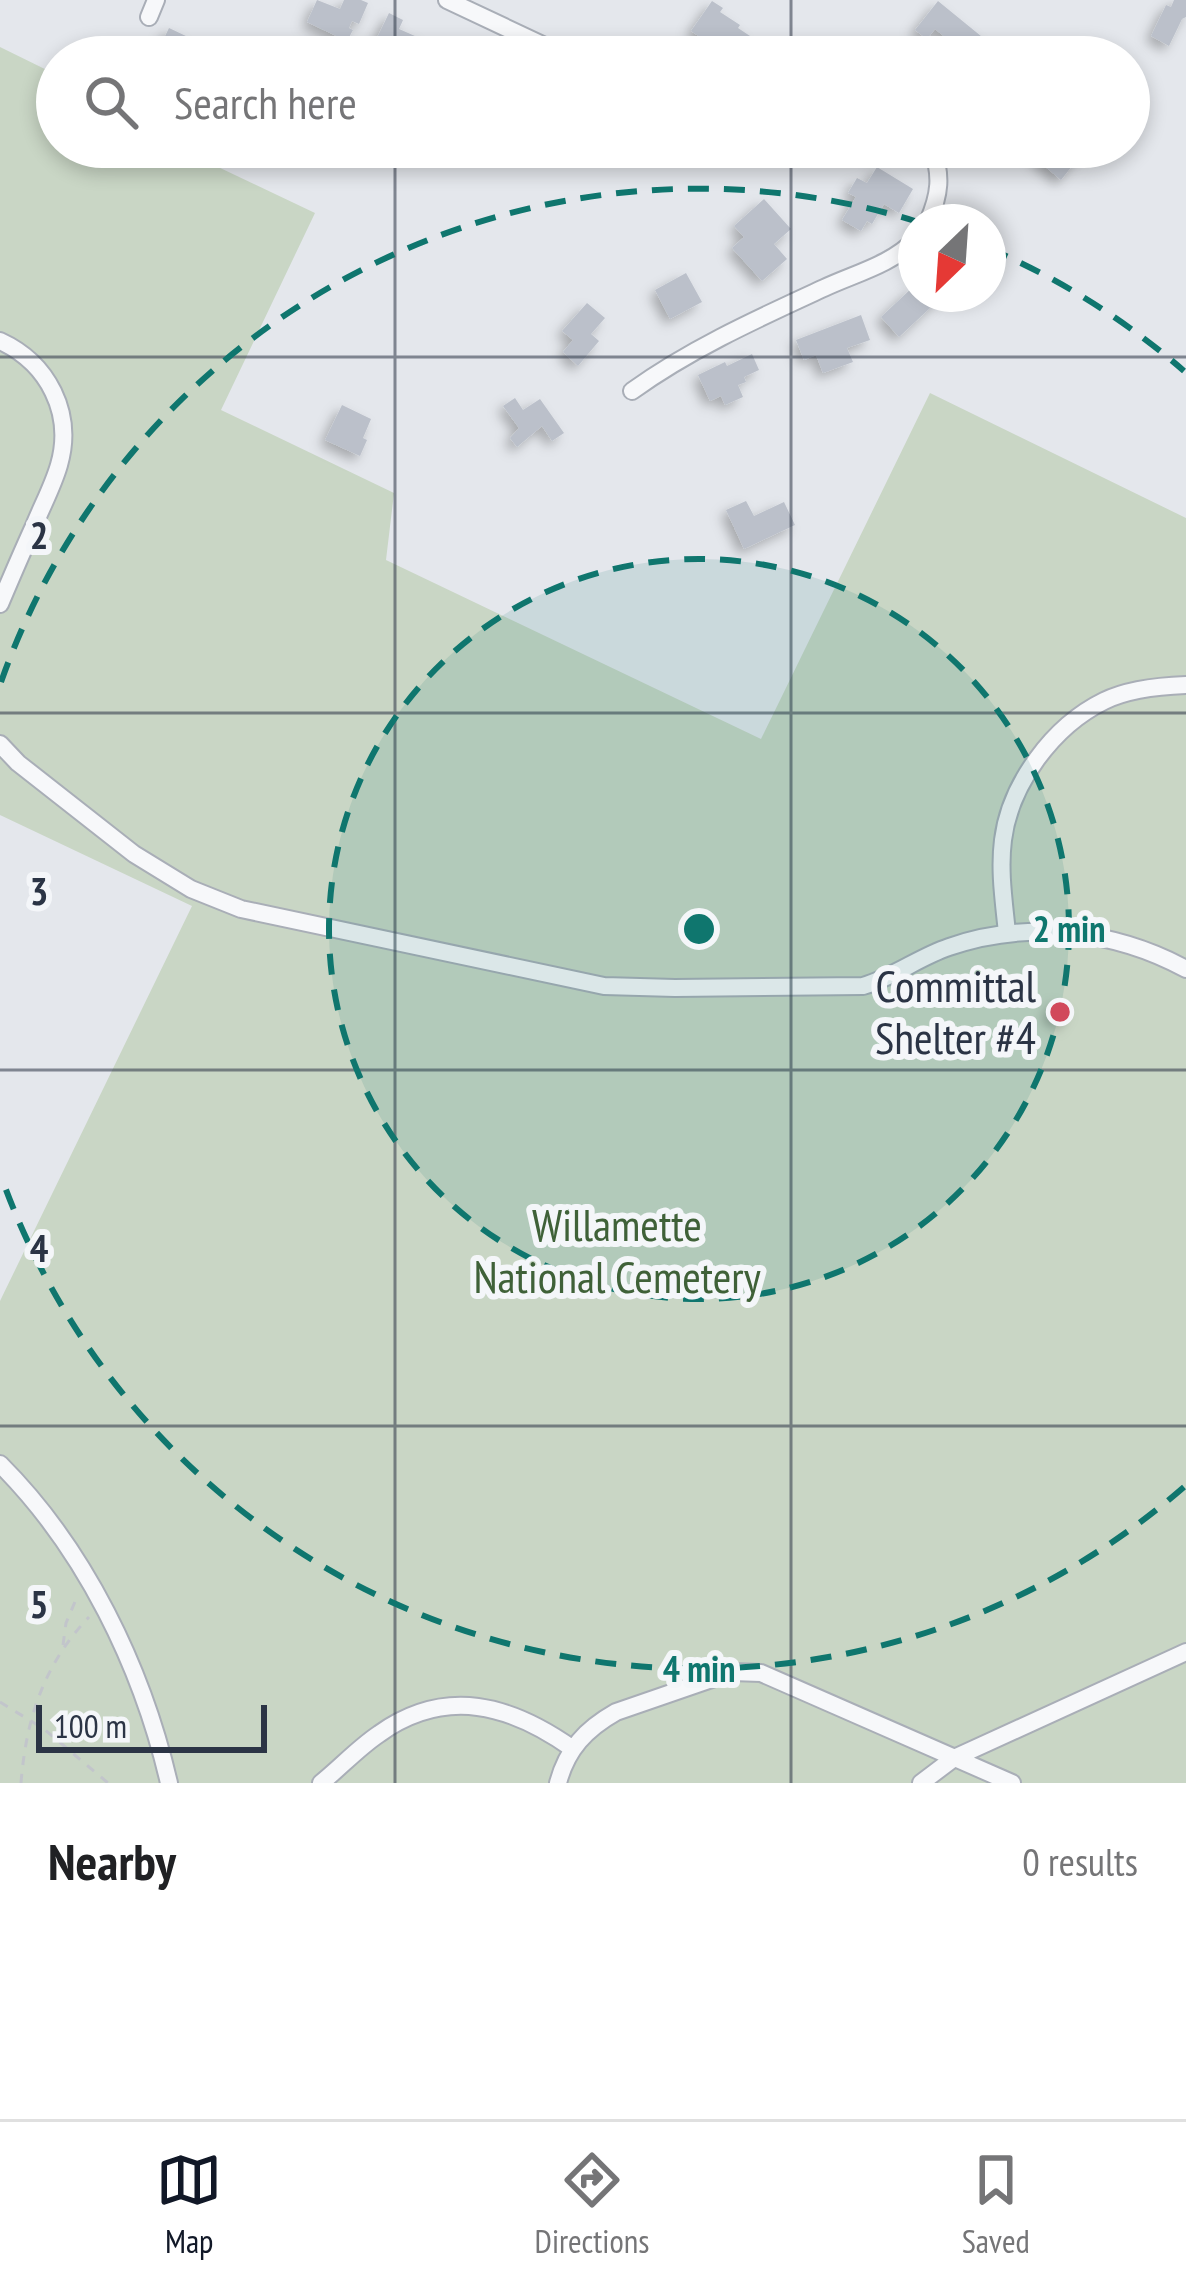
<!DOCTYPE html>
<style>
body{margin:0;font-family:"PT Sans Narrow",sans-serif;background:#f2f2f2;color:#202124}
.compass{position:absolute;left:898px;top:204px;width:108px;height:108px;border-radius:50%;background:#fff;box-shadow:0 6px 18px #0003;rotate:205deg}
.scale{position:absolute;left:36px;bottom:30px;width:231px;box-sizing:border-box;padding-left:12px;border:6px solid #2b3445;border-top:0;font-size:33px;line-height:42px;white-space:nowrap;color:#2b3445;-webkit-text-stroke:9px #f4f6f9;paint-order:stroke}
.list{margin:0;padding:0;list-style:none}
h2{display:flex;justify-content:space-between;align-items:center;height:156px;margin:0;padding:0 48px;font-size:51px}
h2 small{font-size:39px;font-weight:400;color:#757577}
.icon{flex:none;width:66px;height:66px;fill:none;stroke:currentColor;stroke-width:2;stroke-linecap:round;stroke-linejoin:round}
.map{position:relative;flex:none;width:1186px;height:1783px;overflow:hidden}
.search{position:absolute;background:#fff;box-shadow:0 6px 18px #0003;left:36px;right:36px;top:36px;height:132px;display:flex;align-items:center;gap:30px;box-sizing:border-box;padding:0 42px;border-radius:66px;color:#757577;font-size:45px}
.sheet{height:336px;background:#fff}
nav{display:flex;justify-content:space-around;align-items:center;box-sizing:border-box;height:168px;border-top:3px solid #e0e0e0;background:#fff;font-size:33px;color:#757577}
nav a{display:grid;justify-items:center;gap:6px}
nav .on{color:#111827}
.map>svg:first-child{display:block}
.green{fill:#c9d6c5}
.building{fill:#bbc0ca;filter:url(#shadow)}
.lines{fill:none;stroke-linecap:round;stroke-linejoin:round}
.minor-casing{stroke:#a9aeb7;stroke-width:20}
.path{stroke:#c2c5cb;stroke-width:3;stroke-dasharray:9 9;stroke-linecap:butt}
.minor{stroke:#f7f8fa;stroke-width:16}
.grid{fill:none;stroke:#2b3445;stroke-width:3;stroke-opacity:0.55}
.ring{fill:none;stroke:#0f766e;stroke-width:6;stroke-dasharray:21 15}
.poi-dot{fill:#d1495b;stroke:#f4f6f9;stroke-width:4.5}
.labels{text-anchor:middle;stroke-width:12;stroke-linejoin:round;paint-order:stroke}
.poi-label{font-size:45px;fill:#2b3445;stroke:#f4f6f9;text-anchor:end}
.park-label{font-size:45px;fill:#3f6138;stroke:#f4f6f9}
.grid-label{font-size:39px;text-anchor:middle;font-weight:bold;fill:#2b3445;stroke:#f4f6f9;stroke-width:12;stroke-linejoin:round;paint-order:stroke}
.centre{fill:#0f766e;stroke:#f4f6f9;stroke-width:6}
.ring-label{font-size:36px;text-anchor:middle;font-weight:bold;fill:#0f766e;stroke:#f4f6f9;stroke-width:12;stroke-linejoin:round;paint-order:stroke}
</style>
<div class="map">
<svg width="1186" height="1783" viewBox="0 0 1186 1783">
<defs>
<filter id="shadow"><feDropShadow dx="-5.5" dy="5.5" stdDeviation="6" flood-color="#0004"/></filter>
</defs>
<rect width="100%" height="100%" fill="#e4e7ec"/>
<path class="green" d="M0,47L57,75V147H176L315,213L221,410L394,493L386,560L761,739L930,393L1186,518V1783H0V1301L192,906L0,815Z"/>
<path class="building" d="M317,0L340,9L344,0H361L368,3L359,24L352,21L349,28L353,30L347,41L307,22Z
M1174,0H1186V17L1182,19L1169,46L1151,36L1166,5L1171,7Z
M712,1L723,8L720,12L740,25L738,28L750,36L736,55L721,45L718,49L691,31Z
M938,1L987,41L974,57H970L935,29L927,39L915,30Z
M389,13L403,20L399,29L424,40L416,57H406L375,42Z
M169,28L188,37L178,57H155Z
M1043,147H1087L1061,180L1035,158Z
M877,167L913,189L899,213L884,204L872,224L867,221L861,231L842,220L856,197L848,193L857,178L867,183Z
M764,199L791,229L774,244L787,259L762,281L732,248L744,237L734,226Z
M686,273L702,302L670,319L655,290Z
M913,287L916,294H945L899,337L881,317Z
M587,303L605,318L591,334L599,341L578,366L563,352L573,340L562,331Z
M861,315L870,340L847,348L853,362L823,373L816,355L804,360L796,340Z
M752,354L759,370L744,377L746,382L738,385L743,397L725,405L721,396L710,401L698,375L725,362L727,366Z
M515,398L523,410L540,399L564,433L552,441L542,426L517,447L510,438L519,428L503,406Z
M342,405L371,419L363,438L367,440L360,456L325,440Z
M746,501L754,516L784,502L795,525L744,549L726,510Z
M1056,998L1074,1008L1063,1025L1046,1016Z"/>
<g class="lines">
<g class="minor-casing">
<path id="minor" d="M447,0L568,57
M149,17L156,0
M928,222C940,194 942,176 932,147
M0,341C48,363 74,413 59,465C53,486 42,506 34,526C22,552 11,578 0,604
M632,391C690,349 759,318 824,288C856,273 891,265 916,239
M0,744L18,763L134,854L191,889L241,909L604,986L675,988L863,986C894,977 919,957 949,947C1027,920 1114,930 1186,969
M1007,933C1004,902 999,871 1003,840C1010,784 1053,726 1104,701C1128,689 1160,686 1186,685
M0,1464C85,1549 142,1667 169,1783
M321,1783C341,1767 358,1748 379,1734C446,1686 511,1705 573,1749
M558,1783C567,1749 586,1729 616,1712L732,1672L761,1673L1012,1783
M921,1783L954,1758L1186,1652"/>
</g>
<path class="path" d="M63,1645L66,1623L77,1597
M0,1702L44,1729L108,1783
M21,1783C26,1719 44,1664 89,1617"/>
<use href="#minor" class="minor"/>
</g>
<path class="grid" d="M395,0V57M791,0V57M395,147V1783M791,147V1783M0,357H1186M0,713H1186M0,1070H1186M0,1426H1186"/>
<circle cx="699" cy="929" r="370" fill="#0f766e" fill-opacity=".12"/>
<g class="ring">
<circle cx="699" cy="929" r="370"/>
<path d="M1184 1487A740 740 0 0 1 1 1176M1 682A740 740 0 0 1 915 221M988 248A740 740 0 0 1 1184 371"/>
</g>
<circle class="poi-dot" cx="1060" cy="1012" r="12"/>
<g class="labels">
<g class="poi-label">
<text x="1036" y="1002">Committal<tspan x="1036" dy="52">Shelter #4</tspan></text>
</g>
<g class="park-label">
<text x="617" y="1241">Willamette<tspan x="617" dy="52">National Cemetery</tspan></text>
</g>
</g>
<g class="grid-label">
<text x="39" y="549">2</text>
<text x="39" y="905">3</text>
<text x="39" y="1262">4</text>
<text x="39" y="1618">5</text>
</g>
<circle cx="699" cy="929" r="18" class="centre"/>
<g class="ring-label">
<text x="1069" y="942">2 min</text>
<text x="699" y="1682">4 min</text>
</g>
</svg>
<svg class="compass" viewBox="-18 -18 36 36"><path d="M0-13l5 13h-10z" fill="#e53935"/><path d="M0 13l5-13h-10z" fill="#757577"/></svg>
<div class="scale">100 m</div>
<div class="search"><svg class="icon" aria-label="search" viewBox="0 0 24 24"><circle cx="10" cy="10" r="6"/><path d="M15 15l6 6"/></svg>Search here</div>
</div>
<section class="sheet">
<h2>Nearby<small>0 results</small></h2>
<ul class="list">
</ul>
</section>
<nav>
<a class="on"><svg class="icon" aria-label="map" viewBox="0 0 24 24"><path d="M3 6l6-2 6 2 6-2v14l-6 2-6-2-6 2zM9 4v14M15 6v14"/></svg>Map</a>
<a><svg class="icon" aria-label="directions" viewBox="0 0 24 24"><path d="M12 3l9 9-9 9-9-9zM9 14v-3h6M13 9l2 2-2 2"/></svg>Directions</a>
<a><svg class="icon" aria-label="saved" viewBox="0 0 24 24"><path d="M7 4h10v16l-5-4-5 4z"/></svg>Saved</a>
</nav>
